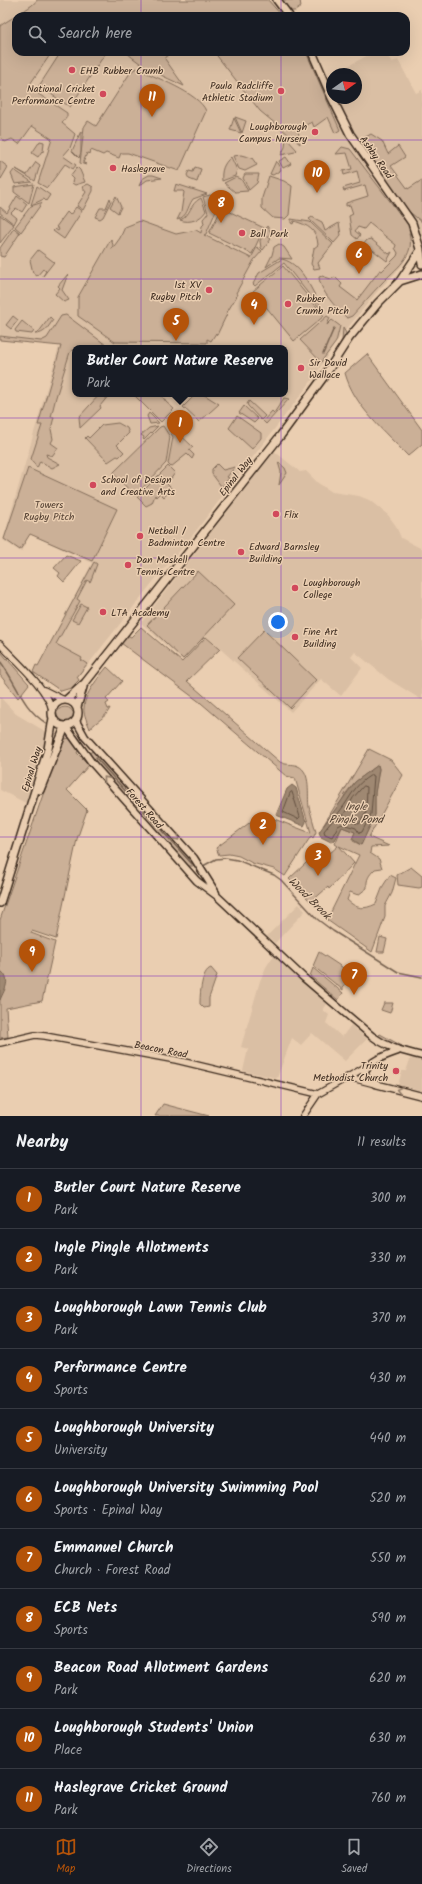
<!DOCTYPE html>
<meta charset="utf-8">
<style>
body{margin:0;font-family:Kalam,sans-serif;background:#242831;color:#f1f3f6}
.compass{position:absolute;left:326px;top:68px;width:36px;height:36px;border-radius:50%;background:#171b24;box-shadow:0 4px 16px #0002;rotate:75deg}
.you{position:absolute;left:278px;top:622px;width:14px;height:14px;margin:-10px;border:3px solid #fff;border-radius:50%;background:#1a73e8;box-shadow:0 0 0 6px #1a73e833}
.badge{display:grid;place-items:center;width:26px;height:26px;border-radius:50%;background:#b45309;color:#fff;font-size:13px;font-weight:700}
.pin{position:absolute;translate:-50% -33px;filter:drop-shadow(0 1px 2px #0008)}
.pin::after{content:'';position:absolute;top:21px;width:14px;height:12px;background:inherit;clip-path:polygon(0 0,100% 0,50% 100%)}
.popup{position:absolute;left:72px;top:345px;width:216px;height:52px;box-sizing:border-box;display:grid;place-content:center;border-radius:8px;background:#171b24;filter:drop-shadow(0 1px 3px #0005);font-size:13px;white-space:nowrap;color:#9ea1a6}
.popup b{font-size:15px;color:#f1f3f6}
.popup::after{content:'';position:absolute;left:50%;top:100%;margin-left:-8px;border:8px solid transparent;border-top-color:#171b24}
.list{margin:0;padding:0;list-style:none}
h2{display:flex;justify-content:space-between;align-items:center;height:52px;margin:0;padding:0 16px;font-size:17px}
h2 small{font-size:13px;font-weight:400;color:#9ea1a6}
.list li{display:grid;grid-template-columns:26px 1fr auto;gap:12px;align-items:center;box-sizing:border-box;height:60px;padding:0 16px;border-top:1px solid #363941}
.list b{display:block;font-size:15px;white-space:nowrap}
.list p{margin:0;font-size:13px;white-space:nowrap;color:#9ea1a6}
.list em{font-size:13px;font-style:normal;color:#9ea1a6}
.icon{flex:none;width:22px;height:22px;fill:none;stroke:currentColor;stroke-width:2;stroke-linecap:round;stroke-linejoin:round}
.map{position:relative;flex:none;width:422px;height:1116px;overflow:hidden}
.search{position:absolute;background:#171b24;box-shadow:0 4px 16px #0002;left:12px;right:12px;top:12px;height:44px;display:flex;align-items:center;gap:10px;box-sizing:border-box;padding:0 14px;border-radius:12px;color:#9ea1a6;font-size:15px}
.sheet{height:712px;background:#171b24}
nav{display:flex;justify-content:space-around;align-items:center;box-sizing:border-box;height:56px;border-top:1px solid #363941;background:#171b24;font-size:11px;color:#9ea1a6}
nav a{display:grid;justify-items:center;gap:2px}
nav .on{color:#b45309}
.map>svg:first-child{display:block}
.built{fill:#dabfa4;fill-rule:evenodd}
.green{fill:#cbb097;stroke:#836d5a}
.water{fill:#9f8872;stroke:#776250}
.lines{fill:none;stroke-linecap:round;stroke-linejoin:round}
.shore{stroke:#635040;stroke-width:1}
.stream{stroke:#776250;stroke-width:1.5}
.tertiary-casing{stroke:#3b2a1e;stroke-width:8}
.secondary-casing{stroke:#3b2a1e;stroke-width:9}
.primary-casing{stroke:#3b2a1e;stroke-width:10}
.tertiary{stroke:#eaceb1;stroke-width:5.5}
.secondary{stroke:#eaceb1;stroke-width:6}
.primary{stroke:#eaceb1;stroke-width:7}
.oneway{stroke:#927c68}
.grid{fill:none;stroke:#7b2cbf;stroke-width:1;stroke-opacity:0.55}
.poi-dot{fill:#d1495b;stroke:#eaceb1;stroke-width:1.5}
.labels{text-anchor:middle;stroke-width:3;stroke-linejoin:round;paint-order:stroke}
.poi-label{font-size:10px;fill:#3b2a1e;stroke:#eaceb1;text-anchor:start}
.street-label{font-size:10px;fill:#3b2a1e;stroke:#eaceb1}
.park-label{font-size:10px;fill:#513e30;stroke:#eaceb1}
.water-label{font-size:11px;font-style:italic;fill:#4f3d2f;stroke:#eaceb1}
</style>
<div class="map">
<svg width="422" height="1116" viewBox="0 0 422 1116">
<rect width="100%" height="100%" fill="#eaceb1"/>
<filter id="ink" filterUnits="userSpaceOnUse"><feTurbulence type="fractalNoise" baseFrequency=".025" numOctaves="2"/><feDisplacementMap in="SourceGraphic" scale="8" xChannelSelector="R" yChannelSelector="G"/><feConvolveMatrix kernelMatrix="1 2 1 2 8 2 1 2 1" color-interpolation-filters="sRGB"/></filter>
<g filter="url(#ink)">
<path class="built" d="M0,0H272L284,16H16V52H308L322,84L332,75V98H356V74H333L374,52H384L392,62L398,60L416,93L422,90V265L408,255L403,265L377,292L336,342L313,379L185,545L160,573L75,681L38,666L92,563L30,534L21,552L3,540L59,346L0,339ZM75,348H285V394H75Z
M274,451L300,472L306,471L318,483L332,492L359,496L369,500L388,515L396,526L401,538L422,549V700L388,679L355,652L351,657L362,668L341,696L321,679L291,712L207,637L183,661L141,623Z
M0,697L16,714L48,733L26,803L0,790Z
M299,904L305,911L275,943L267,936Z
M274,955L327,1004L323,1010L329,1015L326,1023L342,1037L351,1025L367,1039L345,1061L312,1033L301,1045L292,1038L277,1078L243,1071L248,1049L241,1047L260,981L266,967Z
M411,1057L422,1060V1091L398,1085L402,1071H406Z"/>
<path class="green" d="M37,0H268L282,16H16V52H52L28,87L67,113V117L62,123L75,134L70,148L63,156L76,165L73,169L65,164L47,188L38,183L52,139L32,126L19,144L12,139L5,142L0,136V26C8,20 34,6 37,0Z
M282,0H300L301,7L295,11H291Z
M61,52H101L105,54L70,107L39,86Z
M126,52H170L165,59L184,86C163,76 143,68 126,52Z
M214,52H306L340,130L335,133L328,117L314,127L312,122L298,129L300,144L260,111Z
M136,68C154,77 199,93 206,111L179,171L128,153H121L119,158L106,153L103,155L91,150L90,154L87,153L83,163L87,164L86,165L80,163L84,127L88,121L96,126L130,73Z
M235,117L246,121L242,133Z
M234,118L241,133L230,130Z
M81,131V152L79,158L72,151Z
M371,134L382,141L388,154L398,146L405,157L391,166L408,189L422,180V222L402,206L375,167L364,138Z
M286,138L297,150L295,152L281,155L285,147Z
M40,141L44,142L43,152L42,151L38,157L32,153Z
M342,147L350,149L412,230L409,234C416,256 395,269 382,283C371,294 362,305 352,316L347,318C337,309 320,291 319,277L322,276L331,279L335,277L342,284L340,287L357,300L380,270L382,271L397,256L398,253L395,248L396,245L369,223L364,229L358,227L355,231L360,235L357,239L352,235L349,216L353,214L350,205L346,206V203L368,196L365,185L344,191L343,188L360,183L357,171L344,175L343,171L352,169L347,153L336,154Z
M241,155L252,158L257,165L245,171L239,169L233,156Z
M231,157L237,170L235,176L222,181C221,171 223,164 231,157Z
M286,157L291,164L283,168L279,161Z
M0,161L8,167L1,179L0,178Z
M276,161L281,170L273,175L270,174Z
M36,162L40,165L35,181L16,169L27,175Z
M77,167L80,170L85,182L75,185L72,183L73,179L70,176Z
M195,167L201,169L197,182L189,179L187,175L189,171L193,172Z
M14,170L32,182L15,184L11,174Z
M245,174H259L257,183L249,190L243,178Z
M149,175H153L162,178L147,180L139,186L142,179Z
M269,176L284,181L292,186L289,215L285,219L273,218L262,208V198Z
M236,177L241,179L248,191L235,192L224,183Z
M34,184L29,203L14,192V187Z
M88,184L93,187V191L83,210L77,206L86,192L82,187Z
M176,184L207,194L193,199C186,209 189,215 177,220L181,212L184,192L183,191H174Z
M37,186L50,195L46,201L44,199L31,205Z
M210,195L221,199L206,234L204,235L251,258L257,247L262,251L254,260L236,293L238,294L226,314H227L217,335L216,333L211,341L207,339V343L115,342L78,316V297L111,239L113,245L112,249L120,238L125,227L140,221L176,234L196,230L201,233L202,226L204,224L203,219L208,213L203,197Z
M17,196L27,204L22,212L16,208L11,213L17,218L14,224L0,213V207L7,213Z
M116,196L121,207L118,213L110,207Z
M110,198L111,201L103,217L100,219L95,217L100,208H106Z
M201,198L206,211C201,219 190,224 180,220C191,216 189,204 201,198Z
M40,203H42L21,232L15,227L31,206Z
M76,207L82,211L64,239L53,231L55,229L58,231L59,229L56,227L67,212L70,215Z
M222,208L264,228L252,254L209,233Z
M0,215L14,225L0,243Z
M312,217L322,222L325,231L339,223L341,235L334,243L309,219Z
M291,219L310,222L333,244L318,263L320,268L314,269L311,264L314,248L318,245C317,230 308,225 294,221L293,224L291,223Z
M267,226L271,232L268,237L271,239L263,250L261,248L260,241Z
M14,228L20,233L4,257L0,256V248Z
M371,239L389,254L392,252L387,261L369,247L367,250L362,246L367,240Z
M279,244L284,247L292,259L279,258L266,267L272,255L274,247Z
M38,250L54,262L43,276L46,271L43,269L37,276L33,273L30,260Z
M282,259C305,265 311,293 324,310L322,311L284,263L255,286L253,284L259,273Z
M283,266L324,316L294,341L253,291Z
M68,274L62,290L69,300L64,302L55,294L60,288L58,286Z
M66,315L106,345L113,348H75L70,352L56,397L51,417H54L51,429L53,439L51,443L58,448L52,456L46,454L47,457L60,464L52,468L40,461L37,468L31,459L42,425H38L61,346L0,340V336L41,341L47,338L61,316Z
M13,316L18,320L11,329L6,325Z
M327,316L330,318L327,325L332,320L340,326L336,342L321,362L300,340Z
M50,317L53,320C48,327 45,334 35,334L38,333Z
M22,321L34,331L32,334L16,332L15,330Z
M343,328L346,333L345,339L324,370L342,340Z
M367,354L422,430V444L408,456C384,431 354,406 345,373Z
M100,394H112L110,396L109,395L100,406L101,408L80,428L79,417Z
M133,394H161L166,402L174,409L161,422Z
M196,394H203L219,404L199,422L183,407Z
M284,398L289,399L266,424L263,421L272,411L274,413Z
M249,401L265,416L261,420L248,406L247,404Z
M244,406L258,419L254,423L239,413Z
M149,413L159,423L150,424L147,416Z
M237,416L261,433V438L252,449L229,428Z
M118,423L127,428L129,433L117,445L124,452L119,457L117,456L108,462L85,438L87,436L89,438L102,425Z
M158,426L144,440L143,439L144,437L141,435L149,428Z
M163,426L170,437L166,463L135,496L114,474V472L160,427Z
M172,427L193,447L189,450L194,455L192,459L187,454L171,467L168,464L173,437L169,430Z
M278,462L285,468L287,473L279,485L281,472Z
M217,464L223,470L235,467L227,477L229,478L223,486H221L212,474V469Z
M168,466L175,473L167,484L172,489L164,497L160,493L156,497L155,495L152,503L146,506L137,497Z
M28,468L117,509L92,561L30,534L20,550L4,539Z
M188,547L120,634H119Z
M66,555L81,561L64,582L58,576L60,573L54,568Z
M94,562L97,564L91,580L90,582L87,580L77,599L80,601L56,644L82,658L81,660L87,664L77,677L79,680L71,688L61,691L33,672L36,665L38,666Z
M198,571L234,605L183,659L147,625Z
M81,604L87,607L78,623L72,620Z
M141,627L182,662L206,637L220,649L187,681L280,762C287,766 292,763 298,766C312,772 307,796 309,807C311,815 314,824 316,832L313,838L311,836L285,876L274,869L252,863L239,856L229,854L219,855L216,848L261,814L311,833L295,778L286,776L201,703L121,643L127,635L131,637Z
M264,630L316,680L290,708L237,658Z
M0,651L29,684L18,698L0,675Z
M107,667L122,681L106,699L109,702L106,704L108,709L110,708C105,719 97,720 90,729C88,723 83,714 84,708C84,694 99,677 107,667Z
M56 716a9 9 0 1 1 18 0a9 9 0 1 1-18 0Z
M71,738L79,748L77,753L89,765L67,790L87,810L77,839L56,939L32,931L31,933L55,942L42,1001L6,1008L8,1037L0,1038V920L60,745L65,739Z
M369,749L391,760L403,775L369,837L389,846L371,847L370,853L379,859L382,868L375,869C369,875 366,879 367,888L358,895L350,892L347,900C357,909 363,910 376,904L383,886L390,875L396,878L392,893L385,906V917L372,952L327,920L359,855L339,846L354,863L329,889L328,887L311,902L289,879L323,847L330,853L338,846L335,844L342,827L355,832L353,841L361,845L375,815V793L379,769L378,765L355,782L346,793L338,807L323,826Z
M95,750L141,803L135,808L92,759L89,753Z
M145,807L178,841L195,864L193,866H188L140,813V810Z
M411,867L422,876V887L419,888L398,885L397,875Z
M380,937L387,939L384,952H377Z
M319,952L354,975L343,987V990L313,966Z
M211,968L217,975L209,998V1007L204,1008L200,1004C200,995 201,971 211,968Z
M313,968L343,993L338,1000L310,976Z
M384,1003H393L390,1013L381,1010Z
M380,1034L402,1046L390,1045L378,1036Z
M163,1104L209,1116H155Z"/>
<path class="water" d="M378,765L379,769L375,793V815L361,845L352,839L355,832L342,827L335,840L331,842L321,837L319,832L355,782Z
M292,785L296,788L306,822L304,826L276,815L287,789Z
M0,970C12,980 5,988 0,1000Z"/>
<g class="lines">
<path class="shore" d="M371,775L374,776L371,814L362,832L359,833L356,828L342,824L338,826L332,837L325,834L324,831C329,824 335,818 340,811C352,796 353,786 371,775Z
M364,786L367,787L366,813L359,824L344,819L343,816L353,798Z
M292,792L300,817L298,819L283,812L290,793Z"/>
<path class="stream" d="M323,354L334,328
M0,661C16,682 22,708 46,723
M96,758L137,804
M143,810L192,864
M203,866L216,859L226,858L237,860L274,875L281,880L317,919L333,931L398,972L422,977"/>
<g class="tertiary-casing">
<path id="tertiary" d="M0,644C16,661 48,689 52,710
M44,690L64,700
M0,1043L35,1035L45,1036L176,1060L318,1094
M346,1079L352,1078L375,1084
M303,1116L318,1094L369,1065"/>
</g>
<g class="secondary-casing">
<path id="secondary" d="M76,721L85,737L194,858L216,893
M66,727L92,763L197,881L217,896L304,978L372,1036C388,1048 403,1051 422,1056
M398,1051C387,1055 361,1063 365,1077L375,1084L422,1096"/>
</g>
<g class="primary-casing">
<path id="primary" d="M277,0L289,16
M312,52L332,98
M332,98L350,134L412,223L420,249
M420,250L422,264
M400,281L422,274
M52 713a13 13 0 1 1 26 0a13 13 0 1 1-26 0Z
M66,700L85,683L281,435L325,375L349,338L378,303L400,281L420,251
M77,707L83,687
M40,790L65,727
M0,903L48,749L53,718"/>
</g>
<use href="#tertiary" class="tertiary"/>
<use href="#secondary" class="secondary"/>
<use href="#primary" class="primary"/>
</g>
<defs><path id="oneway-chevron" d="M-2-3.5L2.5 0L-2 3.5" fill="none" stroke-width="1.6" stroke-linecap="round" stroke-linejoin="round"/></defs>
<g class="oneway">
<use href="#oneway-chevron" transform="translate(106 779) rotate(-131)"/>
<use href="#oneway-chevron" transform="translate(177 838) rotate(49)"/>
<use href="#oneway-chevron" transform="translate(399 1090) rotate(-166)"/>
</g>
</g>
<path class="grid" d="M141,0V16M281,0V16M141,52V1116M281,52V1116M0,140H422M0,279H422M0,418H422M0,558H422M0,698H422M0,837H422M0,976H422"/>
<g class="poi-dot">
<circle cx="72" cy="70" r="4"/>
<circle cx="281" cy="91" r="4"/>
<circle cx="103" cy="94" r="4"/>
<circle cx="315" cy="132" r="4"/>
<circle cx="113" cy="168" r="4"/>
<circle cx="242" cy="233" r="4"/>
<circle cx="209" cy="290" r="4"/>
<circle cx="288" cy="304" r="4"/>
<circle cx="301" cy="368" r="4"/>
<circle cx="93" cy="485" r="4"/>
<circle cx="276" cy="514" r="4"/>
<circle cx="140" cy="536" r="4"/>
<circle cx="241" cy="552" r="4"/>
<circle cx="128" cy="565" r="4"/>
<circle cx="295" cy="588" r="4"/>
<circle cx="103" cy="612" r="4"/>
<circle cx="295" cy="637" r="4"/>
<circle cx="396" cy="1071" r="4"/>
</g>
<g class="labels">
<g class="poi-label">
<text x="80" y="74">EHB Rubber Crumb</text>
<text x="273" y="89" text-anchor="end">Paula Radcliffe<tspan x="273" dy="12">Athletic Stadium</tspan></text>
<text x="95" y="92" text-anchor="end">National Cricket<tspan x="95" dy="12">Performance Centre</tspan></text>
<text x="307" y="130" text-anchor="end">Loughborough<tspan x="307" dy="12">Campus Nursery</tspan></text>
<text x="121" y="172">Haslegrave</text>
<text x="250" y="237">Ball Park</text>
<text x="201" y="288" text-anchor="end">1st XV<tspan x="201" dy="12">Rugby Pitch</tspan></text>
<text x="296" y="302">Rubber<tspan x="296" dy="12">Crumb Pitch</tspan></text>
<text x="309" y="366">Sir David<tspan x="309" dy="12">Wallace</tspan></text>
<text x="101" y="483">School of Design<tspan x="101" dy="12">and Creative Arts</tspan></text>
<text x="284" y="518">Flix</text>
<text x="148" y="534">Netball /<tspan x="148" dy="12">Badminton Centre</tspan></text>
<text x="249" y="550">Edward Barnsley<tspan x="249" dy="12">Building</tspan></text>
<text x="136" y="563">Dan Maskell<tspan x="136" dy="12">Tennis Centre</tspan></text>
<text x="303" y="586">Loughborough<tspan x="303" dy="12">College</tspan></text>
<text x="111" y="616">LTA Academy</text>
<text x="303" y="635">Fine Art<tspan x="303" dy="12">Building</tspan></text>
<text x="388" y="1069" text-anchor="end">Trinity<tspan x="388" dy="12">Methodist Church</tspan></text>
</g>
<g class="street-label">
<text transform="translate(377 157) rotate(55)" y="4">Ashby Road</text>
<text transform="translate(235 476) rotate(-52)" y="4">Epinal Way</text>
<text transform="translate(31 769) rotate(-73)" y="4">Epinal Way</text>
<text transform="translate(145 808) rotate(49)" y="4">Forest Road</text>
<text transform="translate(161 1049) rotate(11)" y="4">Beacon Road</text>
</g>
<g class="park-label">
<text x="49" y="508">Towers<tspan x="49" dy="12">Rugby Pitch</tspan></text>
</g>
<g class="water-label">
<text x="356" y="810">Ingle<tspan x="356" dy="13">Pingle Pond</tspan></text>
<text transform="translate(310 898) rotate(45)" y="4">Wood Brook</text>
</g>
</g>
</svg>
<svg class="compass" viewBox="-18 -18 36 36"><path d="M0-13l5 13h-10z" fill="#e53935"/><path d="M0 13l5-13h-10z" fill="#9ea1a6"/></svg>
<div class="you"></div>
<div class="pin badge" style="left:180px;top:443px">1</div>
<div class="popup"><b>Butler Court Nature Reserve</b>Park</div>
<div class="pin badge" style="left:263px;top:845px">2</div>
<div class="pin badge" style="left:318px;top:876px">3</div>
<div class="pin badge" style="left:254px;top:325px">4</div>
<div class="pin badge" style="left:176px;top:341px">5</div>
<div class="pin badge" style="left:359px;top:274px">6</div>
<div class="pin badge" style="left:354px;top:995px">7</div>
<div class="pin badge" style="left:221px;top:223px">8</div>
<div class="pin badge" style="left:32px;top:972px">9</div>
<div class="pin badge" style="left:317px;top:193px">10</div>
<div class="pin badge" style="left:152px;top:117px">11</div>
<div class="search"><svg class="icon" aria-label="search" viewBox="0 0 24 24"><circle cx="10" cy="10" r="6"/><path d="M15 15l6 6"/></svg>Search here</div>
</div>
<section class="sheet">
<h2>Nearby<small>11 results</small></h2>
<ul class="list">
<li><span class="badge">1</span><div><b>Butler Court Nature Reserve</b><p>Park</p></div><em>300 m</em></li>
<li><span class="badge">2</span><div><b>Ingle Pingle Allotments</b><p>Park</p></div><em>330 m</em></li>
<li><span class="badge">3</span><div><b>Loughborough Lawn Tennis Club</b><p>Park</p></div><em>370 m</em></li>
<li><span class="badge">4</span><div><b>Performance Centre</b><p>Sports</p></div><em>430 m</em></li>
<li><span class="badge">5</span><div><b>Loughborough University</b><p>University</p></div><em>440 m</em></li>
<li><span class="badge">6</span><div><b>Loughborough University Swimming Pool</b><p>Sports · Epinal Way</p></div><em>520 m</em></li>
<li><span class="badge">7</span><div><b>Emmanuel Church</b><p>Church · Forest Road</p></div><em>550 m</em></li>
<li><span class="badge">8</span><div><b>ECB Nets</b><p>Sports</p></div><em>590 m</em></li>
<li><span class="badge">9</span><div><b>Beacon Road Allotment Gardens</b><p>Park</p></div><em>620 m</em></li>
<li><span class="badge">10</span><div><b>Loughborough Students' Union</b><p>Place</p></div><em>630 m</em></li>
<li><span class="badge">11</span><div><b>Haslegrave Cricket Ground</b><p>Park</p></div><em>760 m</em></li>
</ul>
</section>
<nav>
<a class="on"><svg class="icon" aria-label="map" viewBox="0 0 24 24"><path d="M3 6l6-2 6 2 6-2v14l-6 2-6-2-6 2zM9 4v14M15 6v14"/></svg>Map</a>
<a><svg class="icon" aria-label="directions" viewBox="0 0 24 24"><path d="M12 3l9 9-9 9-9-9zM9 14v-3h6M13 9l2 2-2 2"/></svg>Directions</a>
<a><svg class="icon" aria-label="saved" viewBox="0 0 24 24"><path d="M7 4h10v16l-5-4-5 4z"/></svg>Saved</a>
</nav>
